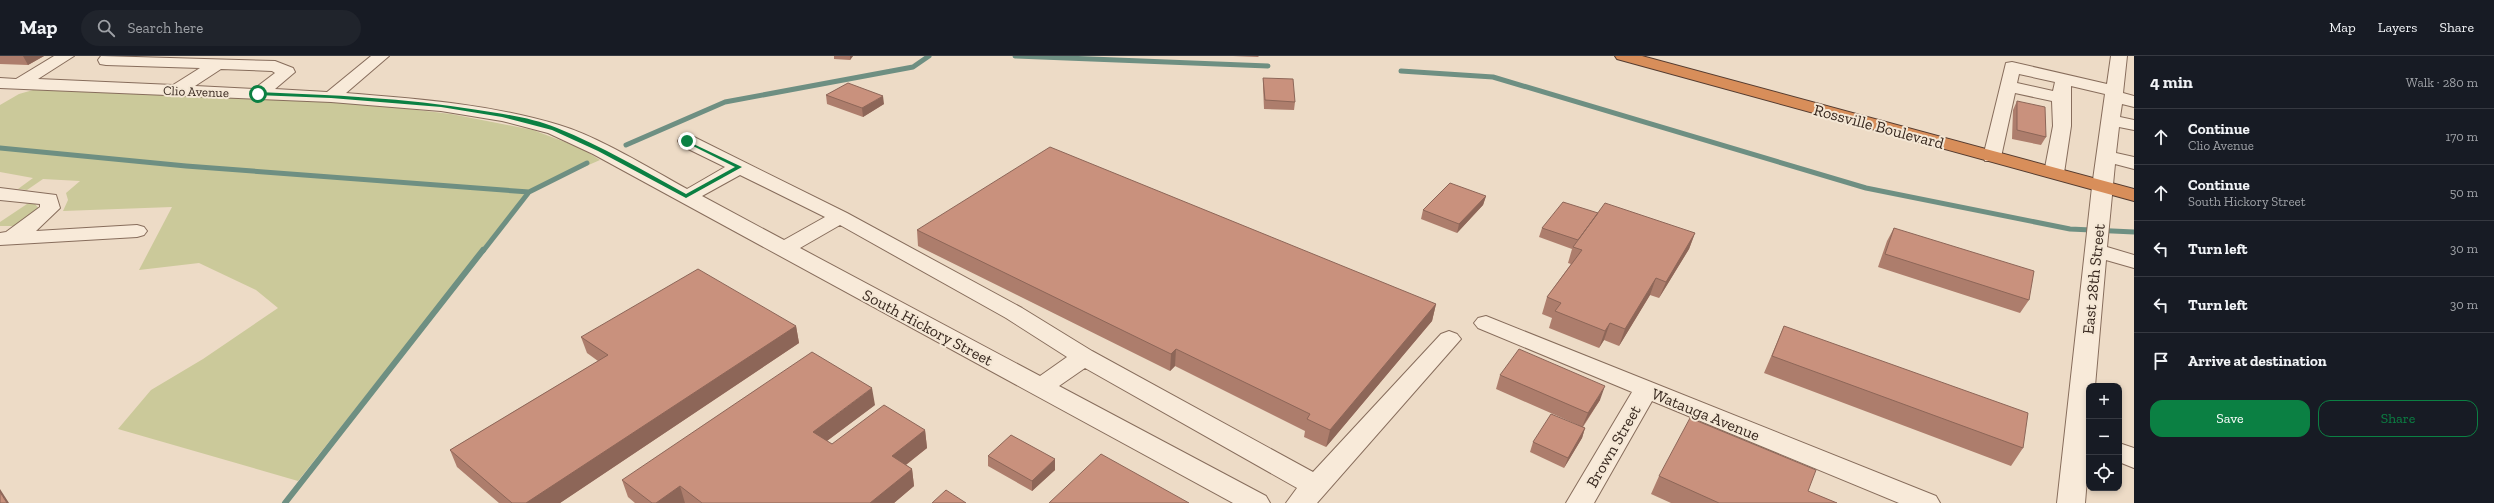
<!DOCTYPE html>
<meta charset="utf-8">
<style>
body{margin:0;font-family:"Zilla Slab",serif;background:#20242c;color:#f1f3f6}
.controls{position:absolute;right:12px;bottom:12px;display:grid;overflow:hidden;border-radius:8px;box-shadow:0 2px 6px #0003}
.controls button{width:36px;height:36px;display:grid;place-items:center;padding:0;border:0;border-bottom:1px solid #363941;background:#171b24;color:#f1f3f6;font:20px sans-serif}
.stop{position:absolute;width:12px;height:12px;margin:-9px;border:3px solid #0b8043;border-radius:50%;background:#fff}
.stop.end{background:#0b8043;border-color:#fff;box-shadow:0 1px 4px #0008}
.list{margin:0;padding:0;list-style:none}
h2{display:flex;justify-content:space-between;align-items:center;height:52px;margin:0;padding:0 16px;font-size:17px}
h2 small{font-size:13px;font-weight:400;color:#9ea1a6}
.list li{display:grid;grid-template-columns:26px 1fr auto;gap:12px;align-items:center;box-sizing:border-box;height:56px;padding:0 16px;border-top:1px solid #363941}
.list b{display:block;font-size:15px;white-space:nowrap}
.list p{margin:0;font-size:13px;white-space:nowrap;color:#9ea1a6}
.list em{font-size:13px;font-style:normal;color:#9ea1a6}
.actions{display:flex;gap:8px;padding:12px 16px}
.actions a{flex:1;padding:9px 0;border:1px solid #0b8043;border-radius:12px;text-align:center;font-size:14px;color:#0b8043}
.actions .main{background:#0b8043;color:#fff}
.icon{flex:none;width:22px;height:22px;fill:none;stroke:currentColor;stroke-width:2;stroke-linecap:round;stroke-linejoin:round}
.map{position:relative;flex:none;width:2134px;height:447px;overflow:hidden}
header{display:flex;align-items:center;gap:24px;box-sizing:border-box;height:56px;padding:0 20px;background:#171b24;border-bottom:1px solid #363941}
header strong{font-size:19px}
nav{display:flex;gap:22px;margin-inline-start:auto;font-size:14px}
.search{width:280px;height:36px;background:#20242c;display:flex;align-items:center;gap:10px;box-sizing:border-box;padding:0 14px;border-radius:22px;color:#9ea1a6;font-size:15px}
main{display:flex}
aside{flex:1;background:#171b24}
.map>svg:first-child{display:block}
.green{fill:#cbc99a}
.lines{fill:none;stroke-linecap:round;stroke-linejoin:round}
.stream-far1{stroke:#6e8f82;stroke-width:5}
.stream{stroke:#6e8f82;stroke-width:6}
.minor-casing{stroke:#876d5c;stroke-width:2}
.highway-casing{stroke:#553c30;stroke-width:2}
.minor{fill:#f8ead9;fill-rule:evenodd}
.highway{fill:#d88e5a;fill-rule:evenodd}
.wall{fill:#ad7d6c}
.shaded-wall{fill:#8d6658}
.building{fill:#c9917d;stroke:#8d6658}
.route{fill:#0b8043}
.labels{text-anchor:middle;stroke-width:4;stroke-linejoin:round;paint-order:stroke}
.far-street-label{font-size:13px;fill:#38281f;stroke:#f4e7d5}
.street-label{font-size:16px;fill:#38281f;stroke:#f4e7d5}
</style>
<header>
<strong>Map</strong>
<div class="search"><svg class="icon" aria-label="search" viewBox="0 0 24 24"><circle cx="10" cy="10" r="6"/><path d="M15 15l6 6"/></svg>Search here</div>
<nav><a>Map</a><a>Layers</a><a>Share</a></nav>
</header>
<main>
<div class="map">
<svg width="2134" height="447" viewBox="0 0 2134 447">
<rect width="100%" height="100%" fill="#eddbc6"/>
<path class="green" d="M33,34L350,46L451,58L533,74L581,92L600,104L527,136L298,425L118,373L151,334L203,303L278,252L256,234L199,207L139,214L172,151L63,155L68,144L66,137L80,125L43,123L27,134L18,133L33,122L0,116V49L19,38Z
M27,148H35L40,154L23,170H0V166Z"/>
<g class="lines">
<path class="stream-far1" d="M1015,0L1268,10
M1401,15L1493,21L1866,132L2070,173L2134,176
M626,89L725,46L913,11L929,0
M0,92L186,110L529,136
M483,195L529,136L587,107"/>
<path class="stream" d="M285,447L483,194"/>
<g class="minor-casing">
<path id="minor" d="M54,0H74L38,23L173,29L200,12L106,9L100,8L98,4L101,0L275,5L293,12L295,16L275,33L327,36L371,0H389L346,37C418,43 490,48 559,69C599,81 649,112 687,133L725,111L680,89L678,85L680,81H694L847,157L1022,252L1092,295L1313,416L1441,278L1449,275L1457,278L1461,283L1317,447H1286L1297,432L1085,312L1059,330L1266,440L1270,447H1233L593,98L548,77L502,65L441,55L331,46L0,32V22L16,23ZM221,13L272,15L275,17L254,33L195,30ZM740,119L825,161L784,184L702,140ZM840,169L1006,262L1067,301L1040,320L800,192Z
M2111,0H2127L2123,37L2134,40V51L2122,48L2120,61L2134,64V74L2119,71L2116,97L2134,101V113L2115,108L2107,191L2134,199V212L2106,204L2095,330H2089V398L2085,447H2057L2092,131L2105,38L2071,30V70L2064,117L2061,121H2047L2044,117L2053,70L2052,45L2015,37L2001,101L1999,105H1985L1983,101L2006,7L2012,6L2107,28ZM2019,18L2055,26L2053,35L2017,27Z
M0,132L56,139L60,152L36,175L137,169L144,171L147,175L144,179L137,181L0,189V177L6,176L40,151V148L0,144Z
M1486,260L1936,440L1940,447H1899L1652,345L1594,447H1566L1632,336L1478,272L1474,267L1478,262Z
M2119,387L2134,392V412L2119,406Z"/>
</g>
<g class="highway-casing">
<path id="highway" d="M1615,0H1642L2134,133V145L1617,3Z"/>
</g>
<use href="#minor" class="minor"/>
<use href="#highway" class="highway"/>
</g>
<path class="wall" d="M0,0H44L28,9L0,8Z
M834,0H853L850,4L834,3Z
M1233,0H1259L1258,1Z
M1263,22L1295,46L1294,54L1264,53L1263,30Z
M826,39L884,48L863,61L827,48Z
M2017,45L2046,81L2041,89L2012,83L2013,54Z
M1486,140L1483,149L1457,177L1421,163L1423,154Z
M1598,157L1695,177L1689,193L1659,242L1650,239L1619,290L1604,284L1599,292L1549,272L1552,262L1542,258L1547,241L1571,208L1568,207L1572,193L1539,181L1542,172Z
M1894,172L2029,244L2020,257L1878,211L1887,185Z
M917,174L1436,248L1432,265L1326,391L1304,381L1305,375L1175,310L1170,315L918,190Z
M796,270L799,287L560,447H499L457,411L450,394L598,305L587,297L581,281Z
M1784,270L2023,392L2011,410L1764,317Z
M1500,319L1600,344L1583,371L1585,372L1582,382L1564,412L1530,396L1533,386L1578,369L1496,333Z
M875,349L827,385L832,388L925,374L927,392L906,409L912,413L914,430L894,447H635L628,441L622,424Z
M988,400L1055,403V414L1032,435L988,410Z
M1659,420L1808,435L1837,447H1671L1651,438Z"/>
<path class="shaded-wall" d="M23,0H44L28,9Z
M850,0H853L850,4Z
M883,40L884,48L863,61L862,52Z
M1486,140L1483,149L1457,177L1459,168Z
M1695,177L1689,193L1659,242L1666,226Z
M1656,222L1650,239L1619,290L1625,273Z
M1436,248L1432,265L1326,391L1330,374Z
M1610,267L1604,284L1599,292L1605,275Z
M796,270L799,287L560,447H526Z
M1176,293L1175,310L1170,315L1171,298Z
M1605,330L1600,344L1582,371L1588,357Z
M872,332L875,349L816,393L813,376Z
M1585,372L1582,382L1564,412L1568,402Z
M925,374L927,392L894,418L892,400Z
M1055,403V414L1032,435V425Z
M912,413L914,430L894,447H870Z
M680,430L685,447H656Z
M0,433L9,447H7L0,436Z"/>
<path class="building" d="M1263,22L1293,23L1295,46L1265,44Z
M848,27L883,40L862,52L826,39Z
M2017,45L2045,51L2046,81L2017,74Z
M1050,91L1436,248L1330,374L1307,363L1310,358L1176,293L1171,298L917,174Z
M1450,127L1486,140L1459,168L1423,154Z
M1563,146L1598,157L1578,184L1542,172Z
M1605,147L1695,177L1666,226L1656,222L1625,273L1610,267L1605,275L1555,255L1561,247L1547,241L1582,194L1573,191Z
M1894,172L2034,215L2029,244L1885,198Z
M698,213L796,270L526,447H512L450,394L608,299L581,281Z
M1784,270L2028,357L2023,392L1772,300Z
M1519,293L1605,330L1588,357L1500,319Z
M812,296L872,332L813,376L832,388L884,349L925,374L892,400L912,413L870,447H702L680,430L656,447H652L622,424Z
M1551,358L1585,372L1568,402L1533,386Z
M1690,362L1816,414L1808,435L1837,447H1719L1659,420Z
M1011,379L1055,403L1032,425L988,400Z
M1101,398L1189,447H1049Z
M946,434L966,447H932Z
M0,436L7,447H0Z"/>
<path class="route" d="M258,36C332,39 405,42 478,54C504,58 533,62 557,72C602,90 644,115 686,138L735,111L685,86V84L742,111L686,142L598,95L552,74L502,61L441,51L331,42L256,39Z"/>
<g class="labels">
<g class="far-street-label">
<text transform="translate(196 35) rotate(2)" y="5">Clio Avenue</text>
</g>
<g class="street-label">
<text transform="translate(1879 70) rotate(15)" y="6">Rossville Boulevard</text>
<text transform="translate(2093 223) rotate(-84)" y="6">East 28th Street</text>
<text transform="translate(928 271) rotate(28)" y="6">South Hickory Street</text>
<text transform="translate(1706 358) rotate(22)" y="6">Watauga Avenue</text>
<text transform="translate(1613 390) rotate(-60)" y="6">Brown Street</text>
</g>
</g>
</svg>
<div class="controls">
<button>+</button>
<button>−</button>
<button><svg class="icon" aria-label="locate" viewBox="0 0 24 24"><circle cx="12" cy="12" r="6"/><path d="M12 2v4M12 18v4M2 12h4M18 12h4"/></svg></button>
</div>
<div class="stop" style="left:258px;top:38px"></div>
<div class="stop end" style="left:687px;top:85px"></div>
</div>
<aside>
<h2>4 min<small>Walk · 280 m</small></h2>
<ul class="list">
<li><svg class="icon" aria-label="ahead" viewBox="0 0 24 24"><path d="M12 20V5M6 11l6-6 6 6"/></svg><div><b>Continue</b><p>Clio Avenue</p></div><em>170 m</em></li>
<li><svg class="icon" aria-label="ahead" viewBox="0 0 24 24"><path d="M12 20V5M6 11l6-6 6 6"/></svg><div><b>Continue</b><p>South Hickory Street</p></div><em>50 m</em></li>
<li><svg class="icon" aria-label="left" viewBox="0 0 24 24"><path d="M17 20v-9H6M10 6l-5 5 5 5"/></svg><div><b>Turn left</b></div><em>30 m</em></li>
<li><svg class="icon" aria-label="left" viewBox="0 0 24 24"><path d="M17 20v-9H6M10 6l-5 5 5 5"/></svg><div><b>Turn left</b></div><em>30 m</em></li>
<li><svg class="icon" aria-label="arrive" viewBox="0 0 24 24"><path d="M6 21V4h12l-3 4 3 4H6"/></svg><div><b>Arrive at destination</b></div></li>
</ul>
<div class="actions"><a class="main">Save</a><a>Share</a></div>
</aside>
</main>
